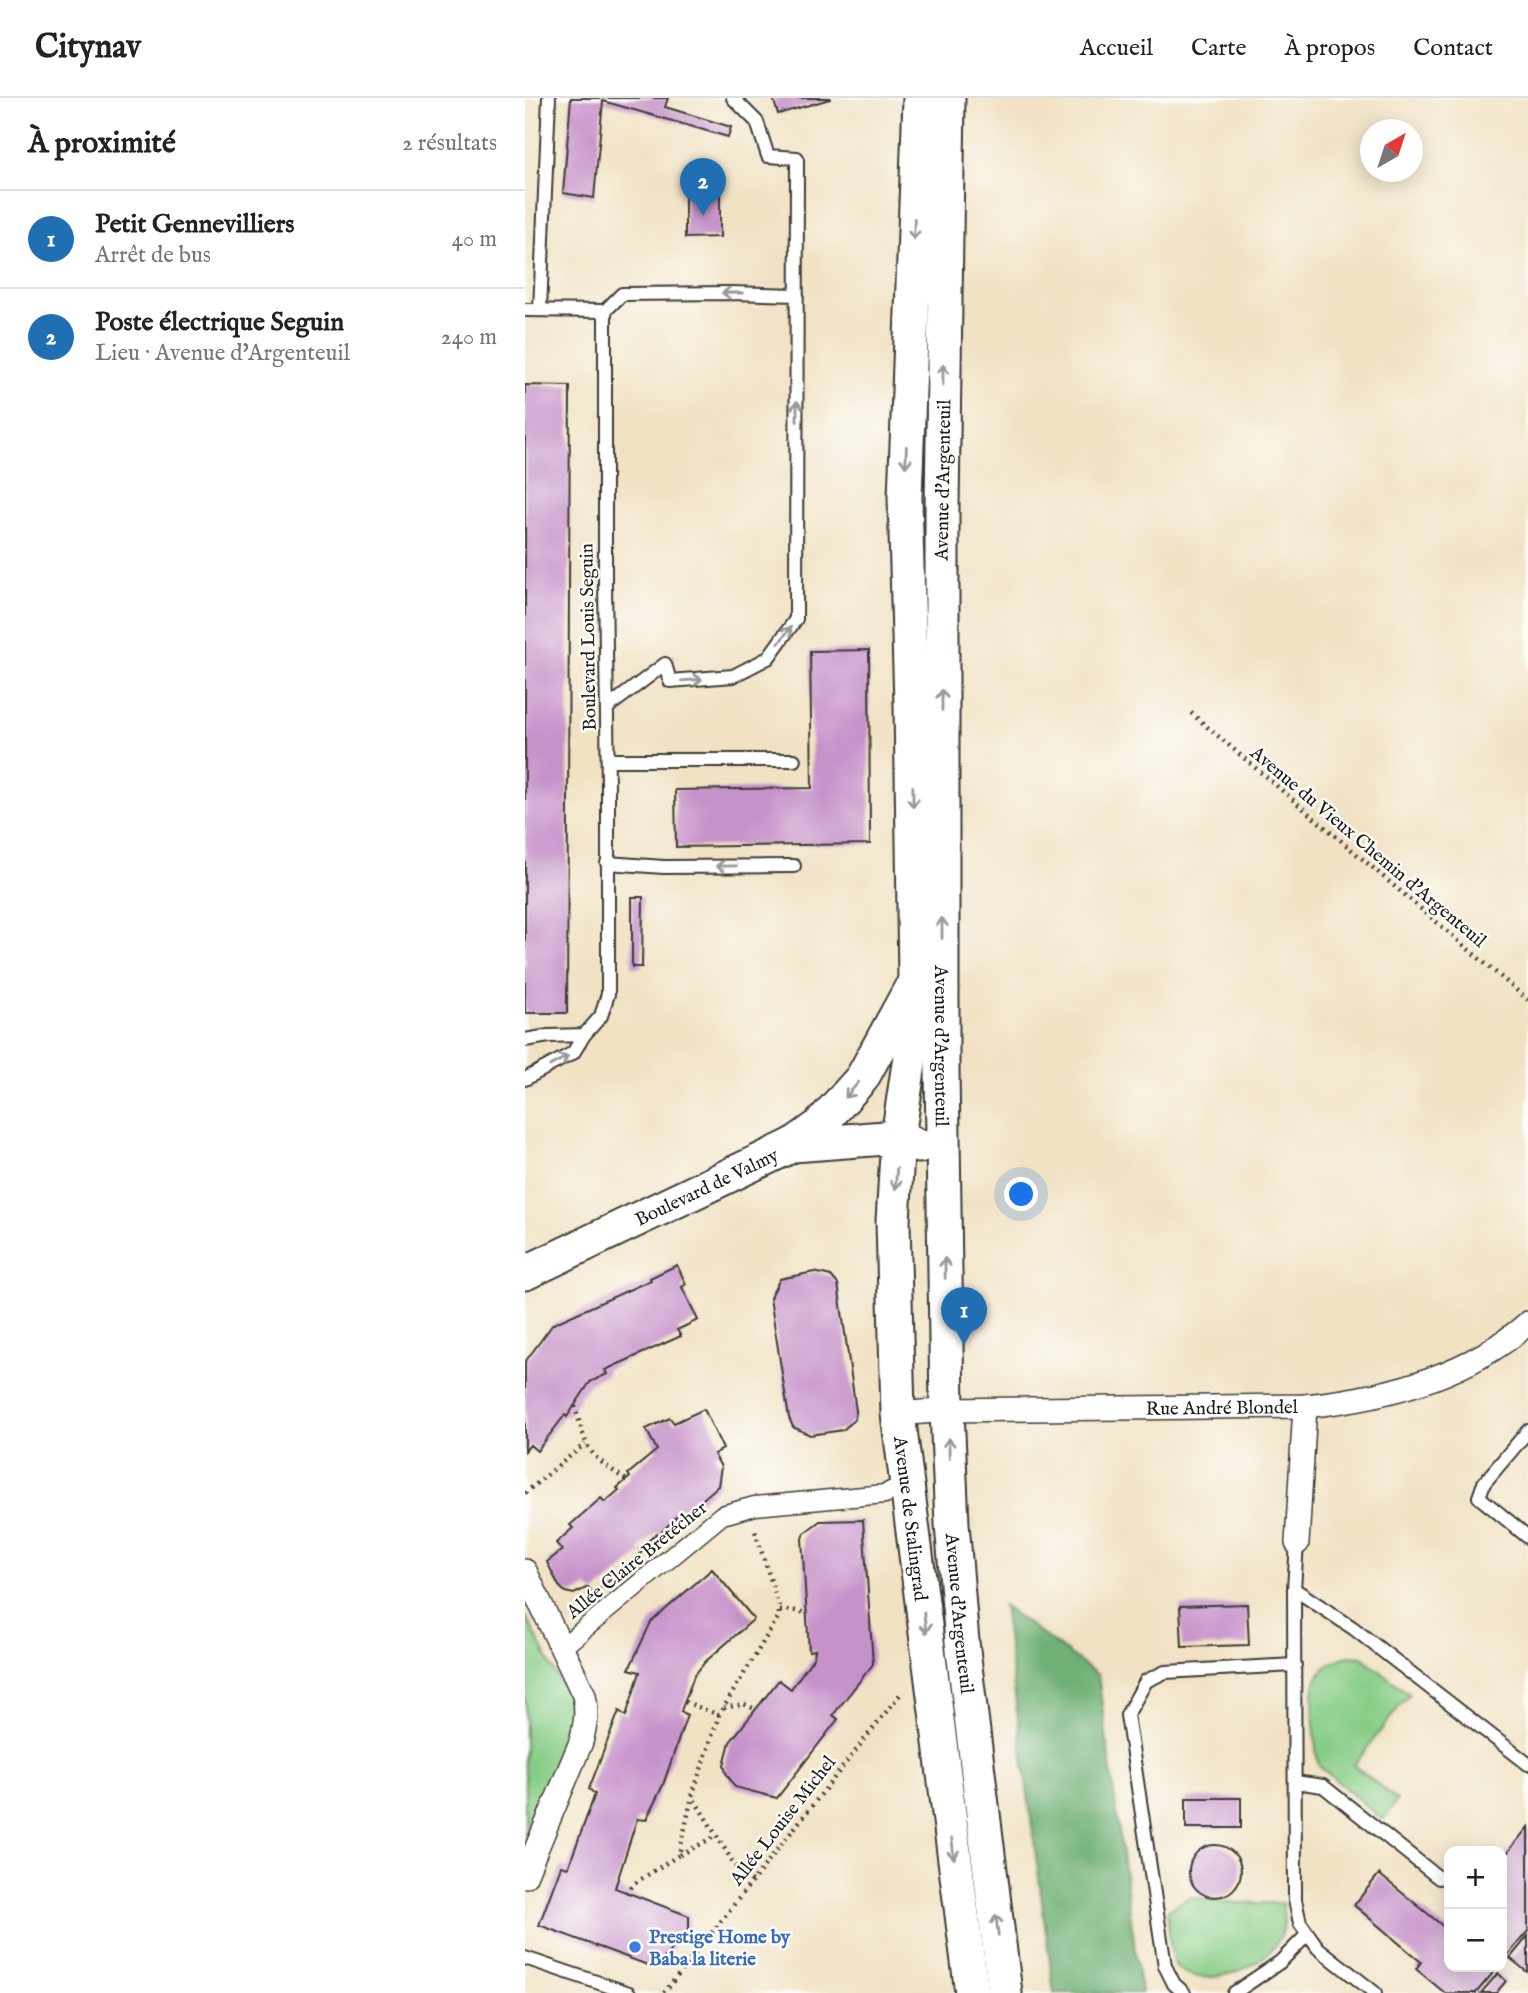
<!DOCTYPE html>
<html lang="fr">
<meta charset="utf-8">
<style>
body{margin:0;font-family:"IM FELL English",serif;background:#f2f2f2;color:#222}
.controls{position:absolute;right:21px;bottom:21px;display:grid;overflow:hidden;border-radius:14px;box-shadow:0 4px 18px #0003}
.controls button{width:63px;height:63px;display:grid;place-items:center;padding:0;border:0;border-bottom:2px solid #e0e0e0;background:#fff;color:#222;font:35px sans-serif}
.compass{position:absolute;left:835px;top:21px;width:63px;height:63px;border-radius:50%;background:#fff;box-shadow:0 4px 18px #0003;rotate:39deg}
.you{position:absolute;left:497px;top:1097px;width:24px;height:24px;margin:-18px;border:5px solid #fff;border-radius:50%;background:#1a73e8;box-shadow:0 0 0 10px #1a73e833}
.badge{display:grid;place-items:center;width:46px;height:46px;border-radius:50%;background:#1f6fb2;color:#fff;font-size:23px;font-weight:700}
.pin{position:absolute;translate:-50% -58px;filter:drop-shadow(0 2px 4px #0008)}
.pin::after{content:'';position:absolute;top:37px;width:24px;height:21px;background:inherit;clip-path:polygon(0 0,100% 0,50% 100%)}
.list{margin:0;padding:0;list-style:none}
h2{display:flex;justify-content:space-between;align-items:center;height:91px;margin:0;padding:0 28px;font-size:30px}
h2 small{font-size:23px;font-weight:400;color:#767676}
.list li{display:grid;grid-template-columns:46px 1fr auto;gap:21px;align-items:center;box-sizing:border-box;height:98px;padding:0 28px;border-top:2px solid #e0e0e0}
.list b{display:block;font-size:26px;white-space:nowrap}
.list p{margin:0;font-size:23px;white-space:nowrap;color:#767676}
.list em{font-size:23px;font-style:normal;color:#767676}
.map{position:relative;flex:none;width:1003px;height:1895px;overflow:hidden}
header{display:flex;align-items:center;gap:42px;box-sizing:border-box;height:98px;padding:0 35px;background:#fff;border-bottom:2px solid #e0e0e0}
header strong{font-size:33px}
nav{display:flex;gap:38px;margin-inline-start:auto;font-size:24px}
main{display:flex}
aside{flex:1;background:#fff}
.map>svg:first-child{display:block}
.green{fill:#88cd87;stroke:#527452;stroke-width:2}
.forest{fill:#6eb074;stroke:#456648;stroke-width:2}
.building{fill:#c692ca}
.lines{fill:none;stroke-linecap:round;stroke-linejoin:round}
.service-casing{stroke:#3c3a35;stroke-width:16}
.pedestrian-casing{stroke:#3c3a35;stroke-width:21}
.minor-casing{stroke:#3c3a35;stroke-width:26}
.secondary-casing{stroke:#3c3a35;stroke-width:37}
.path{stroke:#3c3a35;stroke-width:4.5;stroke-dasharray:2 5;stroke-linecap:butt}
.service{stroke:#fff;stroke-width:12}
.pedestrian{stroke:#fff;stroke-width:18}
.minor{stroke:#fff;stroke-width:23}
.secondary{stroke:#fff;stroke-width:33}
.oneway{stroke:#999}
.shop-dot{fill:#3f7fe0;stroke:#fdfcf7;stroke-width:2.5}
.labels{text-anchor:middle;stroke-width:5;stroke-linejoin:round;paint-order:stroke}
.street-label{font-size:19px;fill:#1c1c1c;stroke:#fdfcf7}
.shop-label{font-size:19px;font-weight:bold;fill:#366cbe;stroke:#fdfcf7;text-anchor:start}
</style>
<header>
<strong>Citynav</strong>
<nav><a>Accueil</a><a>Carte</a><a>À propos</a><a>Contact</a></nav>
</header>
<main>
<aside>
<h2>À proximité<small>2 résultats</small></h2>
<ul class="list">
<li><span class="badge">1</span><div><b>Petit Gennevilliers</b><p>Arrêt de bus</p></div><em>40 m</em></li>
<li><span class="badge">2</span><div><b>Poste électrique Seguin</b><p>Lieu · Avenue d'Argenteuil</p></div><em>240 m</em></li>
</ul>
</aside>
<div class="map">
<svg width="1003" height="1895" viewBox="0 0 1003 1895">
<rect width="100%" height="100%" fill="#fdfcf7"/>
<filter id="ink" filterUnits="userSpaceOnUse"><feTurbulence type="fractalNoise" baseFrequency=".0143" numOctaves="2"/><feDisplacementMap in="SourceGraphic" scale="14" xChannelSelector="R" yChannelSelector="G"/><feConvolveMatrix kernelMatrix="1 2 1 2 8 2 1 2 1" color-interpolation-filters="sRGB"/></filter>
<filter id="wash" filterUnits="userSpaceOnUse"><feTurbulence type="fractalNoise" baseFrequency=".00686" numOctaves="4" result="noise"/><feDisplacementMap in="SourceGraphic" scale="28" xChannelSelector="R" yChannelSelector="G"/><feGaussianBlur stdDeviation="1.57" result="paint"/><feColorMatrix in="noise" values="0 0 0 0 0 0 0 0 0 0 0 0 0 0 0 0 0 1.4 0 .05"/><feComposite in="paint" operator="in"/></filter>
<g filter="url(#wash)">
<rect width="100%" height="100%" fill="#f1e2c4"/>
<path class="green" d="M0,1517L49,1611L9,1741L0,1751Z
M823,1558L837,1559L884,1596L829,1667L872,1702L858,1722L794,1668C790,1653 790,1639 789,1624C787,1590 785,1570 823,1558Z
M664,1799L713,1805H757C758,1815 761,1827 756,1837C742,1871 674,1895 650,1867C644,1856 644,1826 642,1813Z"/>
<path class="forest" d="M478,1508L573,1577L616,1895H529Z"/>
<g id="blocks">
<path class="building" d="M46,0H143L140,9L206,29L203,39L78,3L69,100L38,95Z
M248,0H305V1L253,16Z
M195,95V139L160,140V96Z
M0,287L45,288L42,915H0Z
M344,552L345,746L151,749L150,692L287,690L285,553Z
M107,799H118L117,869H107Z
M152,1167L161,1186L157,1189L173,1222L152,1232L156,1238L80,1272L82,1276L65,1284L42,1319L40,1317L12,1353L5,1347L0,1353V1264L28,1226L126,1182L125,1180Z
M289,1174L306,1178L313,1186L331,1313L330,1321L318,1332L285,1337L268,1329L264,1320L245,1200L255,1181Z
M179,1311L198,1351L189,1356L196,1369L193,1388L154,1422L151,1419L134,1437L132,1435L114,1451L117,1454L69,1496L63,1489L49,1496L40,1494L34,1488L22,1464L37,1452L31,1445L48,1430L45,1427L76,1400L80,1404L94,1392L92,1390L105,1379L103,1376L132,1352L121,1331L145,1320L149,1325Z
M338,1422L348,1566L308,1617L313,1621L252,1700L210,1689L201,1675L199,1667L205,1644L254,1582L266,1591L289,1559L290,1552L284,1553L277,1441L279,1435L295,1423Z
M187,1471L229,1521L180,1564L169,1578L156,1613L162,1617L138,1687L121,1722L112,1721L90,1790L164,1818V1830L131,1870L14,1827L36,1768L43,1770L70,1696L64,1691L94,1613L101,1618L115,1574L104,1571L126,1524Z
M722,1506L724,1547L657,1549L655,1508Z
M661,1700H716V1730H661Z
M1003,1729V1833L977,1864V1761Z
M664 1773a26 26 0 1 1 52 0a26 26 0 1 1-52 0Z
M854,1776L924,1833V1869H973L951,1895H920L891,1871L896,1864L829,1807Z
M1003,1838V1872L1002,1874L985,1860Z
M973,1875L981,1883L971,1895H956Z"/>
</g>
</g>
<g filter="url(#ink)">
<use href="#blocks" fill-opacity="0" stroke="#3c3a35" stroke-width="2"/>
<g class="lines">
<g class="service-casing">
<path id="service" d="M0,212L80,213V486L83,688V896L76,918L59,937L48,955L0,981
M15,212L24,0
M80,213L97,196L207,195L272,197
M82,610L140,566L145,583L208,578L243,560L271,521L272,60L243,58L232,24L208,0
M83,662H269
M82,765L139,769L269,768
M0,942L24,938L59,937
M1003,1333L959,1385L954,1399L1003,1439
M772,1445L769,1491L770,1802L775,1825L793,1850L850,1895
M769,1491L828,1530L1003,1666
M770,1684L798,1688L914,1780
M0,1860L104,1895
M659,1895L649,1886L640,1868L602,1617L621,1583L640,1574L770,1567
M709,1895L755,1864L783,1836"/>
</g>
<g class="pedestrian-casing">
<path id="pedestrian" d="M35,1551L197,1417L230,1408L360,1396L382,1385"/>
</g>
<g class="minor-casing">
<g id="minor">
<path id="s1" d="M373,1316L422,1312L780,1308C859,1300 942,1279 1003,1225"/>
<path d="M772,1445L780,1308"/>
<path d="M0,1473L59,1597C63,1614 60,1628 56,1644L0,1778"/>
</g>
</g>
<g class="secondary-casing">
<g id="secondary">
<path id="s2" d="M395,0L380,400L386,606L390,883L387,945L373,1039L368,1123L373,1316L447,1895"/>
<path id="s3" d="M423,0L417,409V971L422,1312L427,1426L437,1544L480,1895"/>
<path d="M268,1047L293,1029L337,980L385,892"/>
<path id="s4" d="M0,1175L268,1047L373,1039L394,1048"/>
</g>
</g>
<path class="path" d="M666,615L1003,902
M50,1308C63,1355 61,1354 101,1382
M0,1395L60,1346
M255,1513L266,1512L281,1515
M160,1604L194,1617
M199,1610L219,1606L230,1611
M155,1757L191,1738
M227,1783L211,1769L167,1698L194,1617L254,1518V1508L229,1430
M101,1795L110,1785L154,1757L167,1698
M139,1895L377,1594"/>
<use href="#service" class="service"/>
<use href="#pedestrian" class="pedestrian"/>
<use href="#minor" class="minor"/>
<use href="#secondary" class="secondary"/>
</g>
<defs><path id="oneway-shaft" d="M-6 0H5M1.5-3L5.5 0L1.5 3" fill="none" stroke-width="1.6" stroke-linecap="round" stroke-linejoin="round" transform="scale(1.75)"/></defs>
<g class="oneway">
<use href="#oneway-shaft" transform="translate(389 131) rotate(92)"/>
<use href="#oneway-shaft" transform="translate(207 195) rotate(-180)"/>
<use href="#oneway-shaft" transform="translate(418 277) rotate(-89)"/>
<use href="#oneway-shaft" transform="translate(272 313) rotate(-90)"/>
<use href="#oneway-shaft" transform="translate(381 359) rotate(92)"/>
<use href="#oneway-shaft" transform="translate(260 537) rotate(-54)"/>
<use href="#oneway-shaft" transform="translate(167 582) rotate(-5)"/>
<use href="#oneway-shaft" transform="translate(417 602) rotate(-90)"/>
<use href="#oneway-shaft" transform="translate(388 699) rotate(89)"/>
<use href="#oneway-shaft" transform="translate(201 768) rotate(179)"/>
<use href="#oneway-shaft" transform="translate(417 830) rotate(-90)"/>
<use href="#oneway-shaft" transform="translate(34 963) rotate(-29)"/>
<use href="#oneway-shaft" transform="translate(327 992) rotate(130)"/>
<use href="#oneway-shaft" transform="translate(371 1081) rotate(94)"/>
<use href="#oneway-shaft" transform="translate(420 1170) rotate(-91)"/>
<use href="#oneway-shaft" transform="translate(424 1350) rotate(-92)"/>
<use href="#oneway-shaft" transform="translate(400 1525) rotate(83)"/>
<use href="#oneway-shaft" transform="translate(428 1751) rotate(83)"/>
<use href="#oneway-shaft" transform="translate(472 1827) rotate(-97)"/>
</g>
</g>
<circle class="shop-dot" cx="110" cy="1849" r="7"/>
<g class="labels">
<g class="street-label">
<text transform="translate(417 382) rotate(-89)" y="7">Avenue d'Argenteuil</text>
<text transform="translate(62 539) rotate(-91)" y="7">Boulevard Louis Seguin</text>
<text transform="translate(844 748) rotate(40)" y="7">Avenue du Vieux Chemin d'Argenteuil</text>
<text dy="7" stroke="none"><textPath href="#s3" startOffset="948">Avenue d'Argenteuil</textPath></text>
<text dy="7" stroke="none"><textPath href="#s4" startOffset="201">Boulevard de Valmy</textPath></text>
<text dy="7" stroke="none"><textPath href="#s1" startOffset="324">Rue André Blondel</textPath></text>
<text dy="7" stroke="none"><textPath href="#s2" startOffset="1423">Avenue de Stalingrad</textPath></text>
<text transform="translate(111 1461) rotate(-39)" y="7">Allée Claire Bretécher</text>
<text dy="7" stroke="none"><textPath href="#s3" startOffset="1516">Avenue d'Argenteuil</textPath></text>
<text transform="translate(257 1722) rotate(-52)" y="7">Allée Louise Michel</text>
</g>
<g class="shop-label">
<text x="124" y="1845">Prestige Home by<tspan x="124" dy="22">Baba la literie</tspan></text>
</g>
</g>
</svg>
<div class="controls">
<button>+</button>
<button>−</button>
</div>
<svg class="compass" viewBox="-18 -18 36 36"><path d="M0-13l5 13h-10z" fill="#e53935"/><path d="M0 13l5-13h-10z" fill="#767676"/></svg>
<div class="you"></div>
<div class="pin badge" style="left:439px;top:1247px">1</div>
<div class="pin badge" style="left:178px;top:118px">2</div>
</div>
</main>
